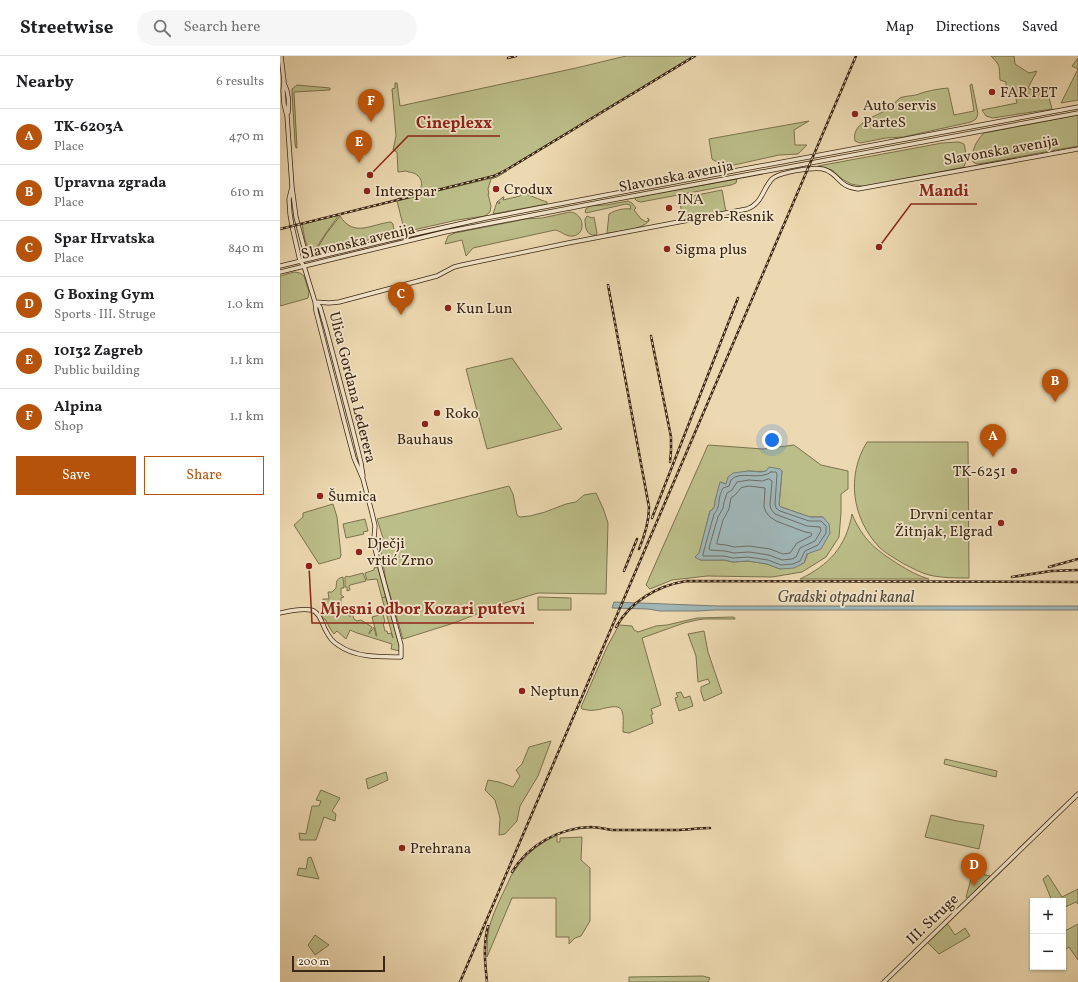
<!DOCTYPE html>
<meta charset="utf-8">
<style>
body{margin:0;font-family:Vollkorn,serif;background:#f6f6f6;color:#202124}
.controls{position:absolute;right:12px;bottom:12px;display:grid;overflow:hidden;border-radius:0px;box-shadow:0 1px 3px #0004}
.controls button{width:36px;height:36px;display:grid;place-items:center;padding:0;border:0;border-bottom:1px solid #e0e0e0;background:#fff;color:#202124;font:20px sans-serif}
.scale{position:absolute;left:12px;bottom:10px;width:93px;box-sizing:border-box;padding-left:4px;border:2px solid #3b2613;border-top:0;font-size:11px;line-height:14px;white-space:nowrap;color:#3b2613;-webkit-text-stroke:3px #f3e6cc;paint-order:stroke}
.you{position:absolute;left:492px;top:384px;width:14px;height:14px;margin:-10px;border:3px solid #fff;border-radius:50%;background:#1a73e8;box-shadow:0 0 0 6px #1a73e833}
.badge{display:grid;place-items:center;width:26px;height:26px;border-radius:50%;background:#b45309;color:#fff;font-size:13px;font-weight:700}
.pin{position:absolute;translate:-50% -33px;filter:drop-shadow(0 1px 2px #0008)}
.pin::after{content:'';position:absolute;top:21px;width:14px;height:12px;background:inherit;clip-path:polygon(0 0,100% 0,50% 100%)}
.list{margin:0;padding:0;list-style:none}
h2{display:flex;justify-content:space-between;align-items:center;height:52px;margin:0;padding:0 16px;font-size:17px}
h2 small{font-size:13px;font-weight:400;color:#757577}
.list li{display:grid;grid-template-columns:26px 1fr auto;gap:12px;align-items:center;box-sizing:border-box;height:56px;padding:0 16px;border-top:1px solid #e0e0e0}
.list b{display:block;font-size:15px;white-space:nowrap}
.list p{margin:0;font-size:13px;white-space:nowrap;color:#757577}
.list em{font-size:13px;font-style:normal;color:#757577}
.actions{display:flex;gap:8px;padding:12px 16px}
.actions a{flex:1;padding:9px 0;border:1px solid #b45309;border-radius:0px;text-align:center;font-size:14px;color:#b45309}
.actions .main{background:#b45309;color:#fff}
.icon{flex:none;width:22px;height:22px;fill:none;stroke:currentColor;stroke-width:2;stroke-linecap:round;stroke-linejoin:round}
.map{position:relative;flex:none;width:798px;height:926px;overflow:hidden}
header{display:flex;align-items:center;gap:24px;box-sizing:border-box;height:56px;padding:0 20px;background:#fff;border-bottom:1px solid #e0e0e0}
header strong{font-size:19px}
nav{display:flex;gap:22px;margin-inline-start:auto;font-size:14px}
.search{width:280px;height:36px;background:#f6f6f6;display:flex;align-items:center;gap:10px;box-sizing:border-box;padding:0 14px;border-radius:22px;color:#757577;font-size:15px}
main{display:flex}
aside{flex:1;background:#fff}
.map>svg:first-child{display:block}
.green{fill:#bcbe89;stroke:#7c724e;fill-rule:evenodd}
.water{fill:#a0b7b8;stroke:#787d76}
.lines{fill:none;stroke-linecap:round;stroke-linejoin:round}
.shore{stroke:#6e6e66;stroke-width:1}
.secondary-casing{stroke:#3b2613;stroke-width:5}
.secondary{stroke:#f3e6cc;stroke-width:3.5}
.rail-casing{stroke:#3b2613;stroke-width:2.5}
.rail{stroke:#f3e6cc;stroke-width:1;stroke-dasharray:3;stroke-linecap:butt}
.poi-dot{fill:#8f2418;stroke:#f3e6cc;stroke-width:1.5}
.labels{text-anchor:middle;stroke-width:3.5;stroke-linejoin:round;paint-order:stroke}
.poi-label{font-size:15px;fill:#3b2613;stroke:#f3e6cc;text-anchor:start}
.street-label{font-size:15px;fill:#3b2613;stroke:#f3e6cc}
.water-label{font-size:16px;font-style:italic;fill:#544a3c;stroke:#f3e6cc}
.leader{fill:none;stroke:#8f2418;stroke-width:1.5}
.callout-dot{fill:#8f2418;stroke:#f3e6cc;stroke-width:1.5}
.callout-label{font-size:16px;text-anchor:middle;font-weight:bold;fill:#8f2418;stroke:#f3e6cc;stroke-width:3.5;stroke-linejoin:round;paint-order:stroke}
</style>
<header>
<strong>Streetwise</strong>
<div class="search"><svg class="icon" aria-label="search" viewBox="0 0 24 24"><circle cx="10" cy="10" r="6"/><path d="M15 15l6 6"/></svg>Search here</div>
<nav><a>Map</a><a>Directions</a><a>Saved</a></nav>
</header>
<main>
<aside>
<h2>Nearby<small>6 results</small></h2>
<ul class="list">
<li><span class="badge">A</span><div><b>TK-6203A</b><p>Place</p></div><em>470 m</em></li>
<li><span class="badge">B</span><div><b>Upravna zgrada</b><p>Place</p></div><em>610 m</em></li>
<li><span class="badge">C</span><div><b>Spar Hrvatska</b><p>Place</p></div><em>840 m</em></li>
<li><span class="badge">D</span><div><b>G Boxing Gym</b><p>Sports · III. Struge</p></div><em>1.0 km</em></li>
<li><span class="badge">E</span><div><b>10132 Zagreb</b><p>Public building</p></div><em>1.1 km</em></li>
<li><span class="badge">F</span><div><b>Alpina</b><p>Shop</p></div><em>1.1 km</em></li>
</ul>
<div class="actions"><a class="main">Save</a><a>Share</a></div>
</aside>
<div class="map">
<svg width="798" height="926" viewBox="0 0 798 926">
<rect width="100%" height="100%" fill="#edd9b1"/>
<filter id="stains"><feTurbulence type="fractalNoise" baseFrequency=".005" numOctaves="4"/><feColorMatrix values="0 0 0 0 .2 0 0 0 0 .09 0 0 0 0 .02 0 0 0 .5 -.17"/></filter>
<radialGradient id="worn" r=".72"><stop offset=".6" stop-color="#630" stop-opacity="0"/><stop offset="1" stop-color="#630" stop-opacity=".3"/></radialGradient>
<path class="green" d="M346,0H413L220,117L206,122L117,144L118,142C124,141 133,140 137,136C147,128 139,116 128,116L127,115L118,116L117,96L113,94L116,80L112,33L115,32V27H117L120,50L296,12Z
M711,0H734L735,8L749,17L757,15L748,32L762,39L769,41L772,53L713,62L706,60L702,54L737,47L735,39L725,38L726,33V26L720,24C719,10 721,10 711,0Z
M798,2V44L781,47L798,13L792,10Z
M692,28L698,58L696,63L691,66L623,81L606,82L580,87L575,85C571,68 593,61 605,55C610,52 615,46 620,42C625,40 630,40 636,39C646,35 657,33 668,32L674,59L694,55L690,29Z
M17,29L50,32V34L14,36L17,92H16L15,87L12,37V33Z
M798,59V90L710,106L697,108L693,106C691,95 696,85 704,77Z
M529,65L514,74L515,89H527L518,98L499,99L445,111L432,103L429,83Z
M679,86L684,88C686,96 687,103 684,111L587,131L571,128L562,123L552,114L538,110L662,87Z
M227,115L217,121L211,123L208,133L209,138H208L211,150L210,156L205,160L177,164L129,175L124,173L117,145L212,122Z
M457,123L456,127L451,129L361,146L357,145L355,143L356,141Z
M442,134L446,156L408,163L403,162L400,148H401V145H399V144L407,141Z
M242,137C248,138 260,144 267,146V148L213,158L217,146L219,148L220,146H217L223,141H224L223,144L240,140Z
M348,145L352,147L356,152L354,154L361,163L363,164L366,166L369,164L367,162L369,163V165C361,174 341,175 329,177H327L329,158C336,154 343,152 351,153L350,149L346,148L306,157L305,156L306,153L310,150L326,149Z
M290,156C304,157 307,178 293,180C286,181 281,175 275,174L193,192L186,200L182,184L165,188L168,180L175,177L246,163L262,162Z
M59,159L46,177L34,195L32,196L29,195L25,184L22,168Z
M60,160C74,182 91,168 111,166L113,168L114,175L110,179L35,196L46,178Z
M307,160L312,162L314,161L317,177L316,179C306,180 305,171 305,163Z
M14,216L20,217L24,220L29,236L28,242L25,243L0,250V220Z
M232,302L282,373L207,393L186,313Z
M587,386H688L689,522C676,522 662,522 649,519C641,517 632,512 624,508C616,503 605,497 599,491C572,462 566,420 587,386Z
M428,389L483,393L514,389L541,409L568,415V433L561,438V457L559,481L546,501L522,516L492,521L427,520L392,524L370,533L366,529ZM468,415C480,416 490,415 502,415L499,449L501,451L530,461H543L524,507L500,513L487,508L468,505L453,506L444,504H421L415,501L419,498L430,455L433,453L435,449V445L441,426L446,428Z
M229,430L233,438L237,459L240,461L250,460L265,456L286,448L296,446L304,439L316,437L323,452L328,467L326,538L258,537L225,547L174,567L123,583L106,525L99,484L103,482L97,463Z
M53,448L57,461L61,499L60,502L39,508L14,469L23,461V457Z
M572,458C583,484 595,493 618,508C628,514 638,520 649,523H520C549,509 566,491 572,458Z
M85,463L88,475L83,476L84,478L66,482L63,468Z
M96,511L98,512L109,554H108L109,556H110L119,589L120,595L111,593L112,588L77,577L70,574L66,583L57,575L54,578L51,574L45,563H43L41,558L43,550V543H49L48,536H52L56,532C57,526 55,523 63,521L64,532H61V539L64,541L61,542V551L67,550L69,560H71L67,550H70L74,563L77,565L81,564L92,571L89,577V578L94,571L96,580H97L92,561L103,558L105,566L103,567L105,575H107L108,578L111,577L113,582L102,542L105,541L102,542L97,523L87,524L85,517L94,514V512Z
M83,517L86,525L70,529L69,530L70,534L67,535V531H65V521L67,520L68,521Z
M258,541L291,542V554H258Z
M453,561L455,562V563H424L417,564L404,567L362,582L381,649L371,653L373,658L371,659L373,667L349,677L343,676V674C343,669 344,660 342,655C339,646 322,654 315,654C311,655 307,654 302,653L301,651L327,591L339,569L352,570L354,574L358,576L376,570L387,569L417,562Z
M424,575L428,596L442,637L424,645L421,636V631L430,627L428,623L418,626L416,600L408,578Z
M401,636L404,642L410,640L413,650L399,655L395,642L398,641L396,637Z
M271,685L258,720L240,750L237,765L225,778L219,779L220,762L215,744L205,734L208,724L219,726L233,731L240,720L236,714L242,708L249,691Z
M665,703L717,715L716,721L664,708Z
M106,716L108,724L88,733L86,723Z
M41,734L60,742L52,755L56,758L55,765L44,761L36,784H20L19,777L26,778L32,750H39L41,745L36,744Z
M651,759L677,765L704,769L699,793L645,781Z
M277,779V786H280V782L302,781L301,804L310,812V865L301,880L295,882L289,888V881H276V842H232L207,901C207,893 207,886 208,878C210,861 224,836 231,820C242,801 258,788 277,779Z
M31,801L39,823L17,819L19,812L26,813L28,802Z
M693,816L710,820L688,842L686,841Z
M768,819L782,841L798,833V848L796,846L783,852V845H772L763,823Z
M667,867L675,879L685,872L690,880L659,898L647,886Z
M798,868V904L789,891L783,895V876Z
M35,879L49,889L35,899L28,889Z
M423,920L430,922L428,926H349V921Z"/>
<path class="water" d="M489,411L500,413L502,415L499,449L501,451L530,461H543L549,468L550,477L541,493L527,498L524,507L514,512L500,513L487,508L468,505L453,506L444,504H420L415,501L419,497L430,455L433,453L435,449V445L440,426L446,428L448,421L453,417L468,415L481,416L486,415Z
M334,546L438,550H798V554H435L418,555H380L368,553L332,552Z"/>
<g class="lines">
<path class="shore" d="M491,416H496L497,418L495,448L496,452L500,455L529,465H541L546,470V477L538,489L525,495L520,505L513,508L501,509L488,504L468,501L453,502L444,500H423V498L434,458C438,454 438,451 439,446C439,441 441,436 443,432L449,430C450,428 450,426 451,424C458,414 481,425 491,416Z
M489,423L492,425L490,449L491,453L495,458L527,470L540,471L541,475L535,485L520,492L516,501L512,503L502,504L489,499L469,496L454,497L445,495L430,494L429,493L430,488L438,461L443,452L444,446L447,437L452,434L457,426L469,424L482,425Z
M469,430L485,432L484,451L486,456L490,461L496,465L525,476L531,477L532,478L531,480L517,487L510,497L503,498L490,493L469,490L454,491L446,489L437,488V486L443,464L449,453L451,442L456,438L461,432Z"/>
<g class="secondary-casing">
<path id="secondary" d="M1,0L4,25L3,35L4,48L7,60L12,131L16,161L27,203
M4,27C9,37 9,46 8,57
M0,210L112,183L206,162L421,121L798,51
M0,216L57,202L165,176L321,146L798,57
M35,246L49,247L59,246L157,220L174,211L182,209L288,187L467,153C482,148 482,134 492,123C499,116 537,110 546,114C560,120 559,131 578,133L798,93
M36,247L40,251L46,272L72,371L81,407L83,420
M0,557C9,555 21,552 31,554C40,556 42,568 46,575C49,581 53,586 58,589C76,602 101,601 121,601V589L94,489V482L95,470L92,457L83,423L74,402L66,372L36,255L35,246L24,210L20,205L12,170L10,158L9,143L12,131
M604,926L798,738"/>
</g>
<use href="#secondary" class="secondary"/>
<g class="rail-casing">
<path id="rail" d="M228,2L236,0
M0,173L214,120L228,113L415,0
M328,229L369,451C369,465 365,479 359,493
M371,280L391,381V395L390,406
M372,462L458,242
M769,511L798,503
M344,515L357,483
M732,521L771,515L798,514
M336,571C351,545 377,530 406,525L798,526
M232,816C248,789 279,772 311,771C318,771 325,773 332,774C339,774 346,774 353,774C368,774 382,774 396,774C407,774 418,772 430,772
M180,926L576,0
M207,926C205,907 203,889 208,870"/>
</g>
<use href="#rail" class="rail"/>
</g>
<g class="poi-dot">
<circle cx="712" cy="36" r="4"/>
<circle cx="575" cy="58" r="4"/>
<circle cx="216" cy="133" r="4"/>
<circle cx="87" cy="135" r="4"/>
<circle cx="389" cy="152" r="4"/>
<circle cx="387" cy="193" r="4"/>
<circle cx="168" cy="252" r="4"/>
<circle cx="157" cy="357" r="4"/>
<circle cx="145" cy="368" r="4"/>
<circle cx="734" cy="415" r="4"/>
<circle cx="40" cy="440" r="4"/>
<circle cx="721" cy="467" r="4"/>
<circle cx="79" cy="496" r="4"/>
<circle cx="242" cy="635" r="4"/>
<circle cx="122" cy="792" r="4"/>
</g>
<g class="labels">
<g class="poi-label">
<text x="720" y="41">FAR PET</text>
<text x="583" y="54">Auto servis<tspan x="583" dy="17">ParteS</tspan></text>
<text x="224" y="138">Crodux</text>
<text x="95" y="140">Interspar</text>
<text x="397" y="148">INA<tspan x="397" dy="17">Zagreb-Resnik</tspan></text>
<text x="395" y="198">Sigma plus</text>
<text x="176" y="257">Kun Lun</text>
<text x="165" y="362">Roko</text>
<text x="145" y="388" text-anchor="middle">Bauhaus</text>
<text x="726" y="420" text-anchor="end">TK-6251</text>
<text x="48" y="445">Šumica</text>
<text x="713" y="463" text-anchor="end">Drvni centar<tspan x="713" dy="17">Žitnjak, Elgrad</tspan></text>
<text x="87" y="492">Dječji<tspan x="87" dy="17">vrtić Zrno</tspan></text>
<text x="250" y="640">Neptun</text>
<text x="130" y="797">Prehrana</text>
</g>
<g class="street-label">
<text transform="translate(721 94) rotate(-10)" y="5">Slavonska avenija</text>
<text transform="translate(396 120) rotate(-11)" y="5">Slavonska avenija</text>
<text transform="translate(78 185) rotate(-13)" y="5">Slavonska avenija</text>
<text transform="translate(73 331) rotate(76)" y="5">Ulica Gordana Lederera</text>
<text transform="translate(652 863) rotate(-44)" y="5">III. Struge</text>
</g>
<g class="water-label">
<text x="566" y="546">Gradski otpadni kanal</text>
</g>
</g>
<path class="leader" d="M90 119L128 80H220M599 191L631 148H697M29 510L32 567H254"/>
<g class="callout-dot">
<circle cx="90" cy="119" r="4"/>
<circle cx="599" cy="191" r="4"/>
<circle cx="29" cy="510" r="4"/>
</g>
<g class="callout-label">
<text x="174" y="72">Cineplexx</text>
<text x="664" y="140">Mandi</text>
<text x="143" y="558">Mjesni odbor Kozari putevi</text>
</g>
<rect width="100%" height="100%" filter="url(#stains)"/>
<rect width="100%" height="100%" fill="url(#worn)"/>
</svg>
<div class="controls">
<button>+</button>
<button>−</button>
</div>
<div class="scale">200 m</div>
<div class="you"></div>
<div class="pin badge" style="left:713px;top:401px">A</div>
<div class="pin badge" style="left:775px;top:346px">B</div>
<div class="pin badge" style="left:121px;top:259px">C</div>
<div class="pin badge" style="left:694px;top:830px">D</div>
<div class="pin badge" style="left:79px;top:107px">E</div>
<div class="pin badge" style="left:91px;top:66px">F</div>
</div>
</main>
